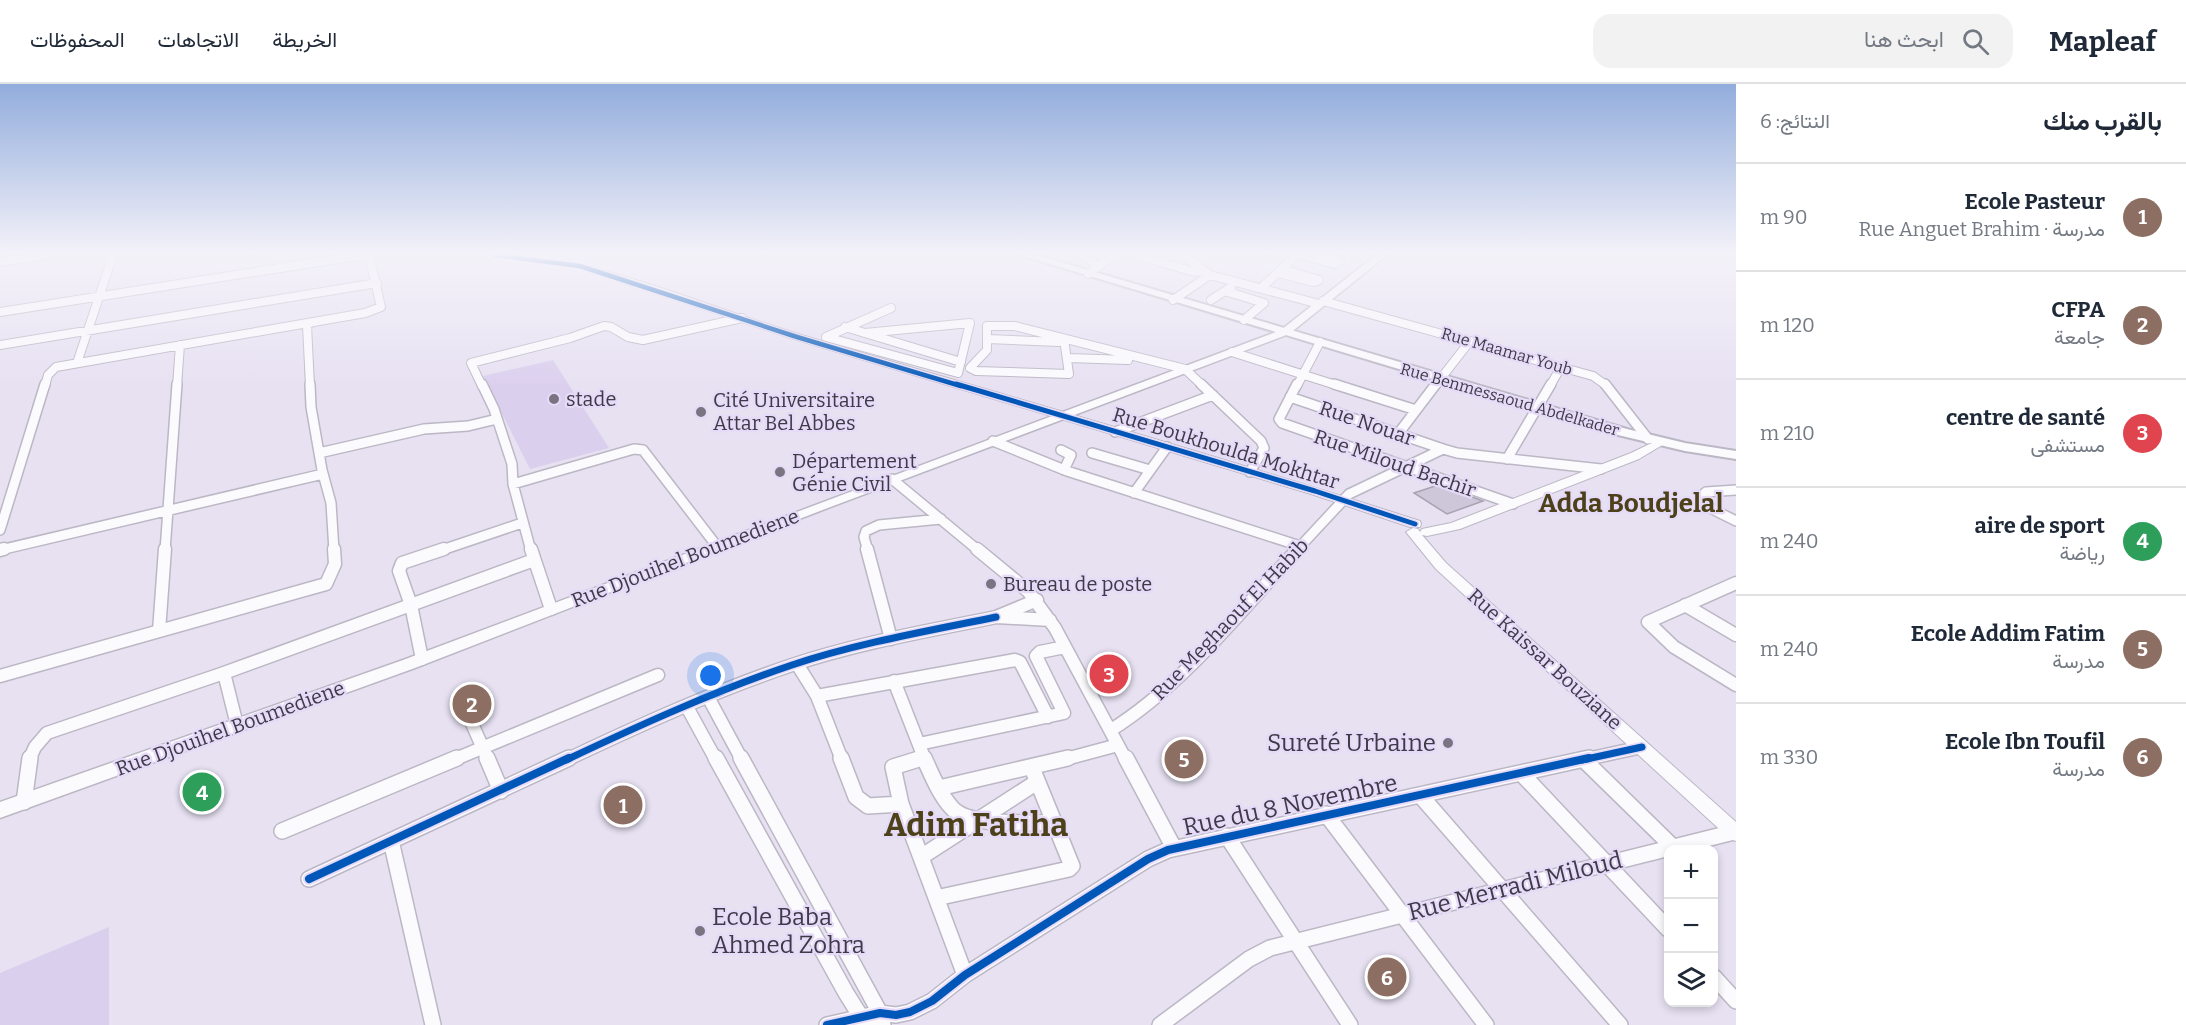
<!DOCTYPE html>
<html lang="ar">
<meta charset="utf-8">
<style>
body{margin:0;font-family:Bitter,Vazirmatn,serif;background:#f2f2f3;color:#1f2937;direction:rtl}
.controls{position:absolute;right:18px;bottom:18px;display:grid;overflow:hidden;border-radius:12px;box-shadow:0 3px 9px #0003}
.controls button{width:54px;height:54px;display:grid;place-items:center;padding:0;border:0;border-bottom:2px solid #e0e1e3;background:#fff;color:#1f2937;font:30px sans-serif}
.you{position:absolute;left:711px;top:592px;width:21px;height:21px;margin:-15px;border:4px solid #fff;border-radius:50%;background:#1a73e8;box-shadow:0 0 0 9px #1a73e833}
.badge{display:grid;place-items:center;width:39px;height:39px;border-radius:50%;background:#7a7482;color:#fff;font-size:20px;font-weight:700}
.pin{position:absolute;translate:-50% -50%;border:3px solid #fff;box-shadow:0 2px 6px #0006}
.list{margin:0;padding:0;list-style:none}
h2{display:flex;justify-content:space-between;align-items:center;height:78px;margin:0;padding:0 24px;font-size:26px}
h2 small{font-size:20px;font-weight:400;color:#747a83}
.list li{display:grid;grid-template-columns:39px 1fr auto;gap:18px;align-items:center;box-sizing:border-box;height:108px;padding:0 24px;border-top:2px solid #e0e1e3}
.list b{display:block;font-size:22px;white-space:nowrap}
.list p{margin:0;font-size:20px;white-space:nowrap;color:#747a83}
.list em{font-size:20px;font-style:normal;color:#747a83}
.icon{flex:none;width:33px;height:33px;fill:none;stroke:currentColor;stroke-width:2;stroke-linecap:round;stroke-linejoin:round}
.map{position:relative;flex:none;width:1736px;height:941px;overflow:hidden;direction:ltr}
header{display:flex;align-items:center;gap:36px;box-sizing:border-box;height:84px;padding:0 30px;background:#fff;border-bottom:2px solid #e0e1e3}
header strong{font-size:28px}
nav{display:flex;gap:33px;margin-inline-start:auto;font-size:21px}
.search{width:420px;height:54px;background:#f2f2f3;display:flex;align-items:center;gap:15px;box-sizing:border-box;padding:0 21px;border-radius:18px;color:#747a83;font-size:22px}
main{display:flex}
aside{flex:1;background:#fff}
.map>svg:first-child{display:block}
.green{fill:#dbcfee}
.building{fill:#cec7d9;stroke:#a8a3b0;stroke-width:1.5}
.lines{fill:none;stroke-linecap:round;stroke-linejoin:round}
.minor-far3-casing{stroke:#bcb7c4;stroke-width:10}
.minor-far2-casing{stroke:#bcb7c4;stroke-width:12}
.minor-far1-casing{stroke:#bcb7c4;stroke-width:15}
.minor-casing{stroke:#bcb7c4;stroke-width:18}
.tertiary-casing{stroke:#bcb7c4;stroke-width:2}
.secondary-casing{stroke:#bcb7c4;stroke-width:3}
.primary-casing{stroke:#bcb7c4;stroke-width:4}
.minor-far3{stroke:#fbfafd;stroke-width:8}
.minor-far2{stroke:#fbfafd;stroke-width:9}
.minor-far1{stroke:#fbfafd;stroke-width:12}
.minor{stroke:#fbfafd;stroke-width:15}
.tertiary{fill:#fbfafd;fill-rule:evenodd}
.secondary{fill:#fbfafd;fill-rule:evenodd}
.primary{fill:#fbfafd;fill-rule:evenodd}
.cycleway-far3-casing{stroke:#e6daf9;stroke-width:7}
.cycleway-far2-casing{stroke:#e6daf9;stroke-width:8}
.cycleway-far1-casing{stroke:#e6daf9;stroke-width:10}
.cycleway-casing{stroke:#e6daf9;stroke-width:12}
.cycleway-far3{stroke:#0057b8;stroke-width:4.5}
.cycleway-far2{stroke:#0057b8;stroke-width:5}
.cycleway-far1{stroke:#0057b8;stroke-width:7}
.cycleway{stroke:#0057b8;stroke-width:8}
.poi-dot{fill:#7a7482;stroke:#e6daf9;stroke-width:2}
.labels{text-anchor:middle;stroke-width:4.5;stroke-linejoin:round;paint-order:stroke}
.far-street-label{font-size:16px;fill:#3f3a46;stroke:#e6daf9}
.poi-label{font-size:20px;fill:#3f3a46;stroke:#e6daf9;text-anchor:start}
.street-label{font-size:20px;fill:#3f3a46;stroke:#e6daf9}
.near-poi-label{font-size:24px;fill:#3f3a46;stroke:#e6daf9;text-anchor:end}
.near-street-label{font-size:24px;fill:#3f3a46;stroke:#e6daf9}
.district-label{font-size:26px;font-weight:bold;fill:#4c4118;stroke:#e6daf9}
.near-district-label{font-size:32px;font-weight:bold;fill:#4c4118;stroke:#e6daf9}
</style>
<header>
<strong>Mapleaf</strong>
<div class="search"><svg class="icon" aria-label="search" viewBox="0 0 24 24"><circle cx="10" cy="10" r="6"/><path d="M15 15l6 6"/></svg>ابحث هنا</div>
<nav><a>الخريطة</a><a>الاتجاهات</a><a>المحفوظات</a></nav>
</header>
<main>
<aside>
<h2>بالقرب منك<small>النتائج: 6</small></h2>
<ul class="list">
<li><span class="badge" style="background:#8d6e63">1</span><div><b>Ecole Pasteur</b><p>مدرسة · Rue Anguet Brahim</p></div><em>90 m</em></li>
<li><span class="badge" style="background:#8d6e63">2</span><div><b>CFPA</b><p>جامعة</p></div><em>120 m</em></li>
<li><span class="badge" style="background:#e0444e">3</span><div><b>centre de santé</b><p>مستشفى</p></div><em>210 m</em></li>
<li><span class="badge" style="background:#2e9e5b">4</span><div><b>aire de sport</b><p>رياضة</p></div><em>240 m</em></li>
<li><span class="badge" style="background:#8d6e63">5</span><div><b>Ecole Addim Fatim</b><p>مدرسة</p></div><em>240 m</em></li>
<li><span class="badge" style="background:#8d6e63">6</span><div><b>Ecole Ibn Toufil</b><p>مدرسة</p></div><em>330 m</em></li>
</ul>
</aside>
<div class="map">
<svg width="1736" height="941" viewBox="0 0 1736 941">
<rect width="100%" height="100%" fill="#e7e1f2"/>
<path class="green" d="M553,276L609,364L530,385L483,292Z
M109,843V941H0V889Z"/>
<path class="building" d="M1438,401L1483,417L1447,430L1414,409Z"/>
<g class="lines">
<g class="minor-far3-casing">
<path id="minor-far3" d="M1083,171L1098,183
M1136,171L1191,187L1205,188
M1183,171L1210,191L1319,220
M1302,171L1334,180L1340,177L1323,171
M0,178L48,171
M1278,189L1314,198L1319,196L1282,185
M1088,190L1114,171
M1261,204L1297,171
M1225,207L1264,219L1244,236
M1173,216L1210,191
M1211,216L1231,203
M1323,217L1593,292L1607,302
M0,228L363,171
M845,243L961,278
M865,249L970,239L958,289L826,253L891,224
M988,255L1059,258
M1064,255L1069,290L976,287L970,284L987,266V242H1015L1185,285L1203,302
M0,261L377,199
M1232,268L1339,302
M1068,274L1128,276
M77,279L113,171
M45,302L48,291L56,283L365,229L381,223L369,171
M177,302L180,261
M310,302L307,241L311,239
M482,302L471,279L570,254L604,242L611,243L628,253L643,256L742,234
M1297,302L1320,258
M1435,302L1470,257
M1550,302L1561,283"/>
</g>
<g class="minor-far2-casing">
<path id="minor-far2" d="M310,300L311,323L322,386L331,419L334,467
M482,300L494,325L512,380L513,400L531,467
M1201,300L1261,357L1264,364L1250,388
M1297,300L1279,335L1282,339L1513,420
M1334,300L1416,326
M1605,300L1648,355
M1290,313L1443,365
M1115,348L1213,311
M1398,350L1436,300
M993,357L1067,387L1300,462
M1061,366L1071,371L1064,386
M319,369L424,345L468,342L497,335
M1092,369L1150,386
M1507,375L1551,300
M892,395L979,467
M513,400L634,365L643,366L716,461
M1736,406L1706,408L1700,413L1706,422L1736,437
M1134,409L1167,363
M0,446L45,300
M0,466L323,390
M165,467L177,300
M439,467L522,439
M868,467L864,453L866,447L879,441L941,435
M1296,467L1349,410L1443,365L1457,369L1601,385"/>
</g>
<g class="minor-far1-casing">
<path id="minor-far1" d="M531,465L551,525
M867,465L891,555
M977,465L1028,507L1055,544L1126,676
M0,466L4,465
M1736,499L1648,538L1674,563L1736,601
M1037,516L996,533L1050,536
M1685,521L1736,551
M159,547L165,465
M422,575L411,521L399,487L402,479L444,465
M797,580L817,612L842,676
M0,592L326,500L335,480L334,465
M894,597L925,676
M817,612L1015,576L1020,578L1048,633
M708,613L742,676
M463,619L488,676
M687,623L716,676
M237,641L224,589L534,476
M1111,646C1184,600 1239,528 1298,465
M919,660L1064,629L1036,572L1040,568L1065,563
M29,676L35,663L47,649L224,589
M453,676L658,591
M566,676C640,641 715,607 792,581C858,559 928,547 996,533
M917,676L924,674
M1062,676L1118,661
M1582,676L1642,663"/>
</g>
<g class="minor-casing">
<path id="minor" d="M487,674L501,707
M716,674L846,909L861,933L871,941
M741,674L880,929L883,941
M841,674L856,713L868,722L901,720L965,891
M924,674C932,691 939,710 952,724C968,743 1028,738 1053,739
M1126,674L1174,764
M1584,676L1673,763
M1521,689L1668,845
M939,704L1068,674
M1420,711L1620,941
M24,718L30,674
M901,720L893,683L922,674
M1326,730L1486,941
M282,747L457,674
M1227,752L1350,941
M392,761L433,941
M921,773L1037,698
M309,795L569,674
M936,814L1069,785L1072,782L1032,684
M1714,893L1736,917
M827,941L880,929L896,931L910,928L932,917L965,891L1148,775L1168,766L1589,674
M1160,941L1249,875L1270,864L1734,748"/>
</g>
<g class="tertiary-casing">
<path id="tertiary" d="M491,171C601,171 701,222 805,252C1010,313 1216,371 1420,437L1421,440L1420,443H1410L1311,410L794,255L579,184Z
M1660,355L1666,358L1664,360L1639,375L1460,445L1427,452L1422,451L1446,479L1736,738V757L1730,755L1436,485L1406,448L1413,444L1418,445L1422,451L1420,448L1422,445L1451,439L1631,369Z"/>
</g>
<g class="secondary-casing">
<path id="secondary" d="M1376,171H1387L1289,250L820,427L415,584L0,734V718L403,576L1281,246Z"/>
</g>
<g class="primary-casing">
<path id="primary" d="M1020,171H1037L1627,345L1685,359L1736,367V375L1685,367L1618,351Z"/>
</g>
<use href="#minor-far3" class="minor-far3"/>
<use href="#minor-far2" class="minor-far2"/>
<use href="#minor-far1" class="minor-far1"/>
<use href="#minor" class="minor"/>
<use href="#tertiary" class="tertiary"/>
<use href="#secondary" class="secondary"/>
<use href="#primary" class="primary"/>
<g class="cycleway-far3-casing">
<path id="cycleway-far3" d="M495,171L580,182L797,253L961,302"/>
</g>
<g class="cycleway-far2-casing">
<path id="cycleway-far2" d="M956,300L1315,407L1415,440"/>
</g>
<g class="cycleway-far1-casing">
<path id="cycleway-far1" d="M566,676C640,641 715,607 792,581C858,559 928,547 996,533
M1582,676L1642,663"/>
</g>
<g class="cycleway-casing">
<path id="cycleway" d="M309,795L569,674
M827,941L880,929L896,931L910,928L932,917L965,891L1148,775L1168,766L1589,674"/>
</g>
<use href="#cycleway-far3" class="cycleway-far3"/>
<use href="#cycleway-far2" class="cycleway-far2"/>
<use href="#cycleway-far1" class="cycleway-far1"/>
<use href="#cycleway" class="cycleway"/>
</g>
<linearGradient id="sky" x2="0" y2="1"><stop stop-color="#92addc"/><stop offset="0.56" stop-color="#f4f2f9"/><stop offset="1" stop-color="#f4f2f9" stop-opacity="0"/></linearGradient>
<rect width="1736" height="303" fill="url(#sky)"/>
<g class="poi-dot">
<circle cx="554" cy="315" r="6"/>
<circle cx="701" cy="328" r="6"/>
<circle cx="780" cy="388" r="6"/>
<circle cx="991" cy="500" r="6"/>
<circle cx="1448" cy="659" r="6"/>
<circle cx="700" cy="847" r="6"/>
</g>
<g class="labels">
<g class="far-street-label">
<text transform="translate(1507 267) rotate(16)" y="6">Rue Maamar Youb</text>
<text transform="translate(1510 315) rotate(16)" y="6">Rue Benmessaoud Abdelkader</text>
</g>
<g class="poi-label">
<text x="566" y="322">stade</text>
<text x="713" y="323">Cité Universitaire<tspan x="713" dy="23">Attar Bel Abbes</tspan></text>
<text x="792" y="384">Département<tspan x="792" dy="23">Génie Civil</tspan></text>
<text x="1003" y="507">Bureau de poste</text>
</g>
<g class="street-label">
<text transform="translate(1367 339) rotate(19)" y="7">Rue Nouar</text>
<text transform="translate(1226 364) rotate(17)" y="7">Rue Boukhoulda Mokhtar</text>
<text transform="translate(1395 379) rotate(19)" y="7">Rue Miloud Bachir</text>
<text transform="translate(685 474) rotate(-21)" y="7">Rue Djouihel Boumediene</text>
<text transform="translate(1230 535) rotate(-46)" y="7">Rue Meghaouf El Habib</text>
<text transform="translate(1545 575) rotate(42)" y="7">Rue Kaissar Bouziane</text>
<text transform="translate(230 644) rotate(-20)" y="7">Rue Djouihel Boumediene</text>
</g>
<g class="near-poi-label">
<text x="1436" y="667">Sureté Urbaine</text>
<text x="712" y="841" text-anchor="start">Ecole Baba<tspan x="712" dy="28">Ahmed Zohra</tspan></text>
</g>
<g class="near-street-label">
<text transform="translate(1290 721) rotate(-12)" y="8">Rue du 8 Novembre</text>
<text transform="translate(1515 802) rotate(-14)" y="8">Rue Merradi Miloud</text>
</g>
<g class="district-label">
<text x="1631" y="428">Adda Boudjelal</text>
</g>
<g class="near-district-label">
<text x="976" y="752">Adim Fatiha</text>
</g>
</g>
</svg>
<div class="controls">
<button>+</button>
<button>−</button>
<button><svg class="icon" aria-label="layers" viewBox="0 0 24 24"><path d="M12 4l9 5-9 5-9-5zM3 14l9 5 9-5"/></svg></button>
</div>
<div class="you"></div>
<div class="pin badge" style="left:623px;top:721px;background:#8d6e63">1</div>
<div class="pin badge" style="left:472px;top:620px;background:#8d6e63">2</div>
<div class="pin badge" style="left:1109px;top:590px;background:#e0444e">3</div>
<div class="pin badge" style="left:202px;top:708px;background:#2e9e5b">4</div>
<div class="pin badge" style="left:1184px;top:675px;background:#8d6e63">5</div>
<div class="pin badge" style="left:1387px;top:893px;background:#8d6e63">6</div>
</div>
</main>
